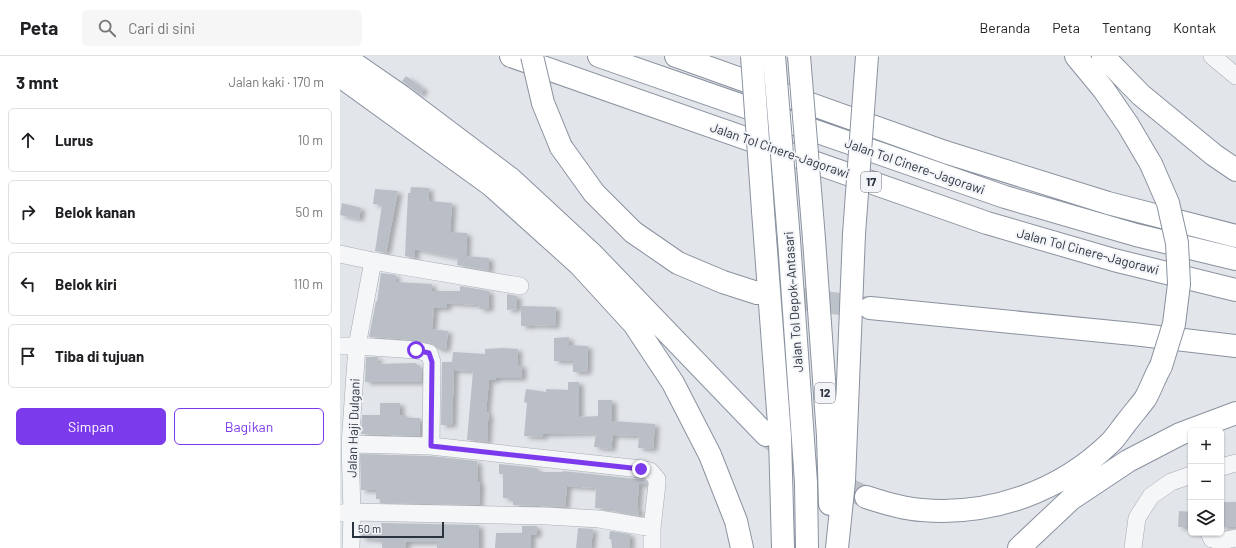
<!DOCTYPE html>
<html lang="id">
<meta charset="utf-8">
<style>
body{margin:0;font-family:Barlow,sans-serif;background:#f6f6f6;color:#202124}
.controls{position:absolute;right:12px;bottom:12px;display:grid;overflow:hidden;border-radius:6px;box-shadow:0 1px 3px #0004}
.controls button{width:36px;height:36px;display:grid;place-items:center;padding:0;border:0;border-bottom:1px solid #e0e0e0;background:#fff;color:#202124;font:20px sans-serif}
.scale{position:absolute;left:12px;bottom:10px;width:92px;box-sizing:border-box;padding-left:4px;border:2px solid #2b3341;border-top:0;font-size:11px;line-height:14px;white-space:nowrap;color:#2b3341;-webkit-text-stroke:3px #f2f4f7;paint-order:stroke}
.stop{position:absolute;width:12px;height:12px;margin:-9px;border:3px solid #7c3aed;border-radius:50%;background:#fff}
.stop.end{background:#7c3aed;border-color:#fff;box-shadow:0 1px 4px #0008}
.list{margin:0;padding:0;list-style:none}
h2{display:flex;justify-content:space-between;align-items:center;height:52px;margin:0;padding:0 16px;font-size:17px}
h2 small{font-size:13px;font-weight:400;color:#757577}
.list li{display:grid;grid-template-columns:26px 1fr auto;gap:12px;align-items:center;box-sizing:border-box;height:64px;margin:0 8px 8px;padding:0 8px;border:1px solid #e0e0e0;border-radius:6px}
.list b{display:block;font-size:15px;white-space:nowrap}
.list em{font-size:13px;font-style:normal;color:#757577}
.actions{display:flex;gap:8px;padding:12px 16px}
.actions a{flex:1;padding:9px 0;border:1px solid #7c3aed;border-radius:6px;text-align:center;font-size:14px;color:#7c3aed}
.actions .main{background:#7c3aed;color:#fff}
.icon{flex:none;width:22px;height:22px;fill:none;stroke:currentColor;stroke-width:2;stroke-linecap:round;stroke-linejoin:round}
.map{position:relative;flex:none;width:896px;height:492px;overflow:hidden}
header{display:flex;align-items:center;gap:24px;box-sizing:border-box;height:56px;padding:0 20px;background:#fff;border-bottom:1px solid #e0e0e0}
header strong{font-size:19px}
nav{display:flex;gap:22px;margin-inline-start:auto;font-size:14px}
.search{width:280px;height:36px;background:#f6f6f6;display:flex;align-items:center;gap:10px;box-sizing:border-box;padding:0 14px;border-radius:6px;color:#757577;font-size:15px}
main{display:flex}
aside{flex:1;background:#fff}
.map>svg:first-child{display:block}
.building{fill:#babec7;filter:url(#shadow)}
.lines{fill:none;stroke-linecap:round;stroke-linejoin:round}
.highway-tunnel{stroke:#bdc1c8;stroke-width:22;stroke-dasharray:22 11;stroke-linecap:butt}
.minor-casing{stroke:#a7acb4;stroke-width:18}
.highway-casing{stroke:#8a92a0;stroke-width:24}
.minor{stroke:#f5f6f8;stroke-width:17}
.highway{stroke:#fff;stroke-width:22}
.highway-bridge-casing{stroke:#8a92a0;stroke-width:24;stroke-linecap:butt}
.highway-bridge{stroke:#fff;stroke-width:22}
.route{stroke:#7c3aed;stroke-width:5}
.labels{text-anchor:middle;stroke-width:4;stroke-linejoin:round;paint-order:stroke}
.shield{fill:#f2f4f7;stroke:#676d78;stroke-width:1}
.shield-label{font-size:12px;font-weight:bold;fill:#2b3341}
.street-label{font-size:13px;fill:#2b3341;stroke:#f2f4f7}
</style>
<header>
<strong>Peta</strong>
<div class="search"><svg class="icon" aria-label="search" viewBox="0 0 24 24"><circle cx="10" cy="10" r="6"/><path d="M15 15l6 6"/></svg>Cari di sini</div>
<nav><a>Beranda</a><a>Peta</a><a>Tentang</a><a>Kontak</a></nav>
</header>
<main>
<aside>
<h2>3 mnt<small>Jalan kaki · 170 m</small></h2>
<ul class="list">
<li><svg class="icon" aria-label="ahead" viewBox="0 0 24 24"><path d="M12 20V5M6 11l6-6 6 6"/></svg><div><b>Lurus</b></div><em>10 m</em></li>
<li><svg class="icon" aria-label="right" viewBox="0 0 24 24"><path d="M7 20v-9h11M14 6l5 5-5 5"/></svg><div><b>Belok kanan</b></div><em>50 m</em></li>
<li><svg class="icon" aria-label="left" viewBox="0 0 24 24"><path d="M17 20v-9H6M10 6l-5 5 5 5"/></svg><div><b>Belok kiri</b></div><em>110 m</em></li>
<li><svg class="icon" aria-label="arrive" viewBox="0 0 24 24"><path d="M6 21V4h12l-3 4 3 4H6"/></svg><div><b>Tiba di tujuan</b></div></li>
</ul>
<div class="actions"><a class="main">Simpan</a><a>Bagikan</a></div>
</aside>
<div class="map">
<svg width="896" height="492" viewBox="0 0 896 492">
<defs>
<filter id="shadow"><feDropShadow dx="4.5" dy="2.5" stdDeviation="2" flood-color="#0004"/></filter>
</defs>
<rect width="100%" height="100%" fill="#e2e5ea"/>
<path class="building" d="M66,20L84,33L80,39L62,25Z
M71,131L89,132V143L90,145L112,147L110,176L127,177L126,200L149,202V215L117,209L118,202L75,193V202L65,200L68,137H70Z
M35,133L58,135L46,197L35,195L42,149L33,148Z
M2,147L21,152L19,163L0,159Z
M41,217L56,219L55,226L92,228V235H120V230L149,235V253H139L140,249L107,247V252H94L92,273L108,275L106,293H98L92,287L78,284L29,281L36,245L37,246Z
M167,238L177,240V253L167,254Z
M181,250L216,251L215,270L192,269V270H181Z
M229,281V289L248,290L247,316H233V305H214V282Z
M164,292L178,293L177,309H182V322H156V324H149L146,356H148L149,365H148L147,386L127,384L133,315L114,314L112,369H101L102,306H112L113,296L145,298V293Z
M26,301H38L37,308L75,307L82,312V326H25Z
M228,326H239V361L258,360V344H272V365L315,368L313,393L298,392L299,380L273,379L271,393L254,391L256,377L203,378V381L184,380L187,347L184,346L186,333L206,336V333L228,334Z
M40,347H60V359H66V362H80V380L21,378L22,359H40Z
M20,398L90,400L137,405L138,426H140L139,449L40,447V443H36V434H21Z
M159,408L197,412V416H223V415L305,424L306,428H299L297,453H299V460L272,455V453L255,452L256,432L227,430L225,451L173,449V443L163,442V418H159Z
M881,446H896V471H881Z
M839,455L851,456V471H838Z
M41,467L139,469V492H97V486H66V492H42V484L21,482L22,470L42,471Z
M182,470H197V479H191V492H155L156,477H182Z
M238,472L253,473L251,492H236Z
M270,475L290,478V492H272L271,483H269Z"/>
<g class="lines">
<path class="highway-tunnel" d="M417,237L530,252
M427,380L481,420L526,441"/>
<g class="minor-casing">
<path id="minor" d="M872,0L896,20
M0,198L33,205L180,230
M0,290H17L76,294L89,297L92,306L91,390
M10,388L91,390L301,413L310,415L317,423V428L312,472V492
M881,411L896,407
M0,457L12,456L207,460L259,463L312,472
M869,477L872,483L881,485L896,482
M11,492L12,456L10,388L17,290L33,205
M793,492L797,462L811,440L831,426L851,419"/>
</g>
<g class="highway-casing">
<path id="highway" d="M3,0L61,40L171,123L252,198L426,379
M171,0L647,167L774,204L896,234
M259,0L665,141L796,179L896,203
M336,0L605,96L768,147L896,180
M736,0L764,34L788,69L811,108
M763,0L801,39L874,99L896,114
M0,20L151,129L239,208L294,268L333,327L370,399L396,465L402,492
M221,91L254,137L293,176L338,207L383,226L417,237
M423,155L440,381L443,492
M474,183L488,380L490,448
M449,184L466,427L467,492
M530,252L793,278L896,290
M526,441C544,447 563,453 582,454C652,460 721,435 771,386C777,380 781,373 786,367C792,359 799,351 805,343C811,333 815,320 821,310
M497,492L504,425L514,178
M679,492L731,443L788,405L840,378L896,357"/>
</g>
<use href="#minor" class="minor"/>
<use href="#highway" class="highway"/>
<g class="highway-bridge-casing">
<path id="highway-bridge" d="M192,0L203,47L221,91
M412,0L423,155
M434,0L449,184
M459,0L474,183
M811,108L828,147L837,187L839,228L834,268L821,310
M514,178L527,0"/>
</g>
<use href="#highway-bridge" class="highway-bridge"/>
</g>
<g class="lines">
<path class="route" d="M76,294L89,297L92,306L91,390L301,413"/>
</g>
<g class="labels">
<g class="shield">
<rect x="521" y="116" width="20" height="20" rx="3"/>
<rect x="475" y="327" width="20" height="20" rx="3"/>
</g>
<g class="shield-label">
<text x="531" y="130">17</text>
<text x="485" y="341">12</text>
</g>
<g class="street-label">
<text transform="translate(440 94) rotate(19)" y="5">Jalan Tol Cinere-Jagorawi</text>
<text transform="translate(575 110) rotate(19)" y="5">Jalan Tol Cinere–Jagorawi</text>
<text transform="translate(748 195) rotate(15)" y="5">Jalan Tol Cinere-Jagorawi</text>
<text transform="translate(453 246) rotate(-94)" y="5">Jalan Tol Depok–Antasari</text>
<text transform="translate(13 372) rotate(-88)" y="5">Jalan Haji Dulgani</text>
</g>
</g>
</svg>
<div class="controls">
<button>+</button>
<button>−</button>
<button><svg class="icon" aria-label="layers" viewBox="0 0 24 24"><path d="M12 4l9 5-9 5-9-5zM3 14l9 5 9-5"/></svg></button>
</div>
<div class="scale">50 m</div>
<div class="stop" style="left:76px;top:294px"></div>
<div class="stop end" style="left:301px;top:413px"></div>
</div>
</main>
